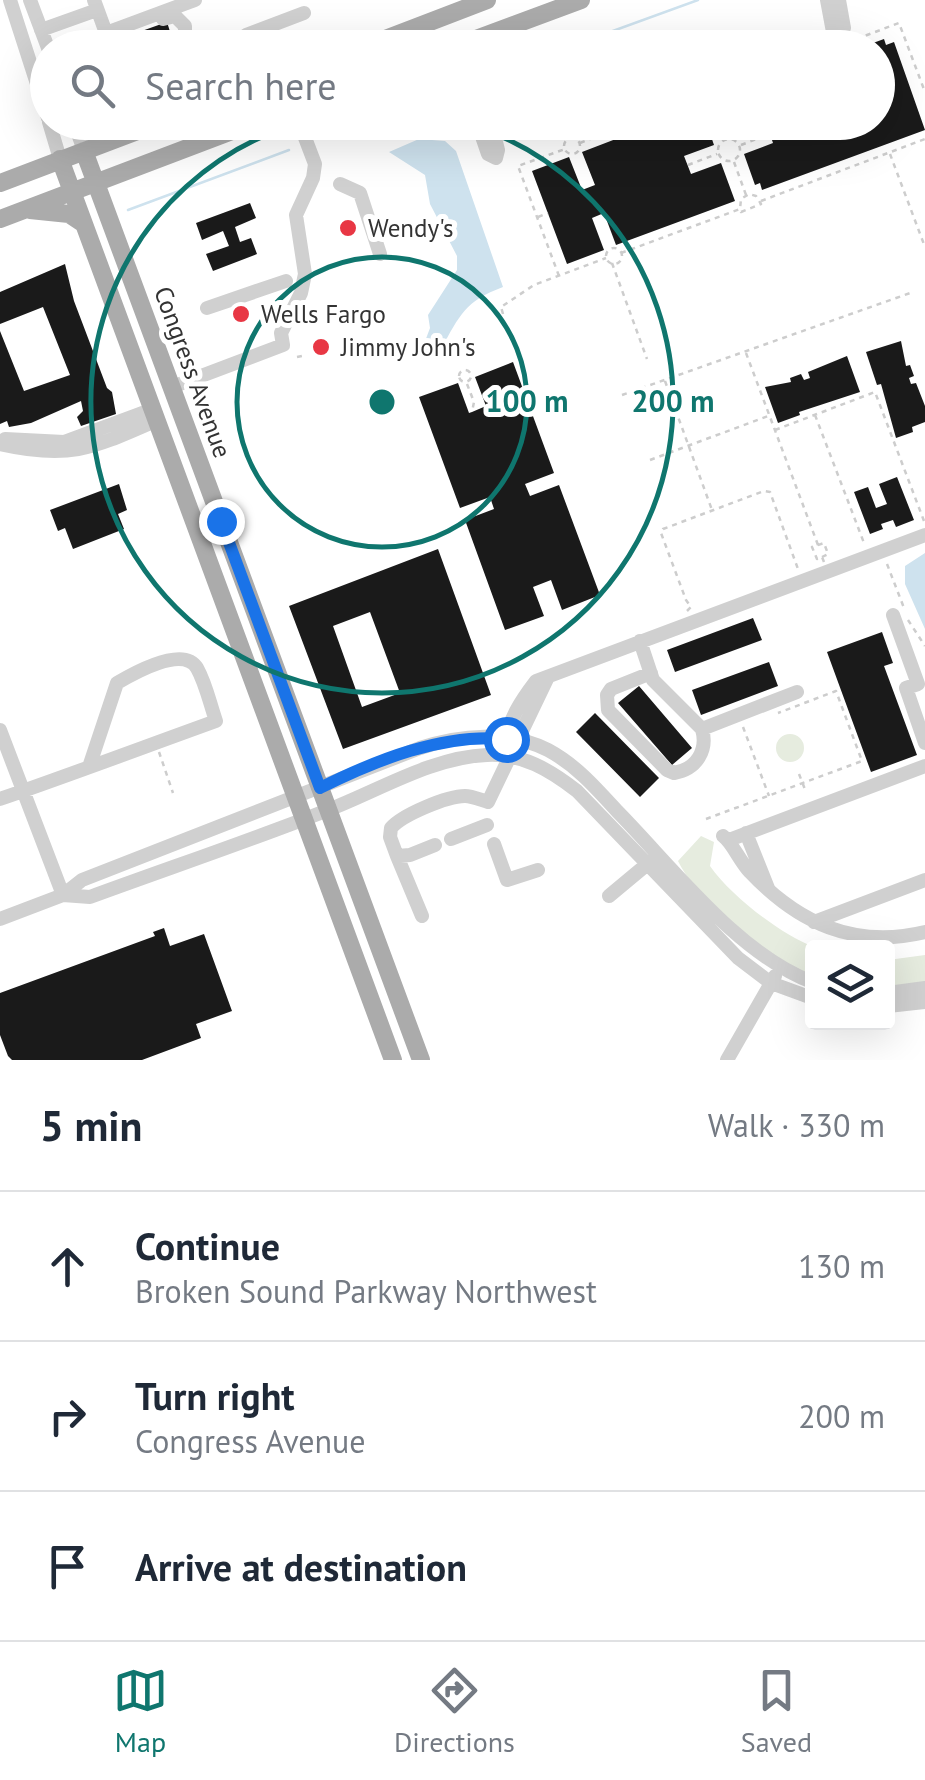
<!DOCTYPE html>
<meta charset="utf-8">
<style>
body{margin:0;font-family:"PT Sans",sans-serif;background:#f2f2f3;color:#1f2937}
.controls{position:absolute;right:30px;bottom:30px;display:grid;overflow:hidden;border-radius:10px;box-shadow:0 10px 40px #0002}
.controls button{width:90px;height:90px;display:grid;place-items:center;padding:0;border:0;border-bottom:2px solid #e0e1e3;background:#fff;color:#1f2937;font:50px sans-serif}
.stop{position:absolute;width:30px;height:30px;margin:-22px;border:8px solid #1a73e8;border-radius:50%;background:#fff}
.stop.end{background:#1a73e8;border-color:#fff;box-shadow:0 2px 10px #0008}
.list{margin:0;padding:0;list-style:none}
h2{display:flex;justify-content:space-between;align-items:center;height:130px;margin:0;padding:0 40px;font-size:42px}
h2 small{font-size:32px;font-weight:400;color:#747a83}
.list li{display:grid;grid-template-columns:65px 1fr auto;gap:30px;align-items:center;box-sizing:border-box;height:150px;padding:0 40px;border-top:2px solid #e0e1e3}
.list b{display:block;font-size:38px;white-space:nowrap}
.list p{margin:0;font-size:32px;white-space:nowrap;color:#747a83}
.list em{font-size:32px;font-style:normal;color:#747a83}
.icon{flex:none;width:55px;height:55px;fill:none;stroke:currentColor;stroke-width:2;stroke-linecap:round;stroke-linejoin:round}
.map{position:relative;flex:none;width:925px;height:1060px;overflow:hidden}
.search{position:absolute;background:#fff;box-shadow:0 10px 40px #0002;left:30px;right:30px;top:30px;height:110px;display:flex;align-items:center;gap:25px;box-sizing:border-box;padding:0 35px;border-radius:55px;color:#747a83;font-size:38px}
.sheet{height:580px;background:#fff}
nav{display:flex;justify-content:space-around;align-items:center;box-sizing:border-box;height:140px;border-top:2px solid #e0e1e3;background:#fff;font-size:28px;color:#747a83}
nav a{display:grid;justify-items:center;gap:5px}
nav .on{color:#0f766e}
.map>svg:first-child{display:block}
.green{fill:#e6ecdf}
.water{fill:#cee2ee}
.lines{fill:none;stroke-linecap:round;stroke-linejoin:round}
.stream{stroke:#cee2ee;stroke-width:2.5}
.building{fill:#1a1a1a;fill-rule:evenodd}
.path{stroke:#cdcdcd;stroke-width:2.5;stroke-dasharray:5 5;stroke-linecap:butt}
.minor{stroke:#d0d0d0;stroke-width:14}
.major{stroke:#ababab;stroke-width:18}
.route{stroke:#1a73e8;stroke-width:12}
.ring{fill:none;stroke:#0f766e;stroke-width:5}
.poi-dot{fill:#e83744;stroke:#fff;stroke-width:4}
.labels{text-anchor:middle;stroke-width:10;stroke-linejoin:round;paint-order:stroke}
.poi-label{font-size:25px;fill:#333;stroke:#fff;text-anchor:start}
.street-label{font-size:25px;fill:#333;stroke:#fff}
.centre{fill:#0f766e;stroke:#fff;stroke-width:5}
.ring-label{font-size:30px;text-anchor:middle;font-weight:bold;fill:#0f766e;stroke:#fff;stroke-width:10;stroke-linejoin:round;paint-order:stroke}
</style>
<div class="map">
<svg width="925" height="1060" viewBox="0 0 925 1060">
<rect width="100%" height="100%" fill="#fff"/>
<path class="green" d="M776 748a14 14 0 1 1 28 0a14 14 0 1 1-28 0Z
M701,836L714,842L710,866C731,896 780,934 814,947L812,976C765,956 701,907 678,861Z
M925,955V983L888,989V960Z"/>
<path class="water" d="M419,139L445,141L456,151L503,287C465,301 460,315 441,349L421,352L430,328L428,315L457,270V256L430,204L425,175L389,152Z
M925,553V629L905,584V566Z"/>
<g class="lines">
<path class="stream" d="M566,48L698,0
M328,135L362,122
M128,210L289,150"/>
</g>
<path class="building" d="M167,22L172,38L147,48H126L122,38Z
M884,39L886,45L894,42L925,130L762,190L760,183L755,185L744,154L773,143L767,125L737,136L732,122H878V48L862,47Z
M660,122H706L714,145L684,156L691,174L721,163L735,201L616,245L604,213L592,218L604,250L567,264L532,171L569,157L582,190L595,185L582,152Z
M250,203L256,218L235,227L240,242L251,238L257,254L213,271L206,254L229,246L223,231L202,240L196,223Z
M65,264L74,301L107,388L112,392L116,414L81,426L77,417L83,411L81,401L31,423L9,427L7,421L0,424V331L24,391L70,375L43,307L0,324V292Z
M901,341L906,366L910,365L914,376L909,378L911,384L916,383L925,406V422L912,427L913,432L896,438L881,384L877,385L866,352Z
M847,356L860,392L799,412L800,415L778,423L765,387L791,382L790,378L801,374L804,380L810,378L808,372Z
M513,362L554,473L525,484L530,496L559,485L600,595L562,610L551,580L533,587L544,616L505,630L465,520L494,509L490,497L460,508L419,397L458,383L469,413L472,412L486,406L475,377Z
M897,477L914,520L896,527L893,520L881,524L883,529L870,534L854,492L868,487L876,508L887,504L879,484Z
M119,484L127,510L118,514L124,529L73,549L65,528L58,531L50,510Z
M438,549L491,695L343,749L289,606ZM370,612L400,693L362,707L333,626Z
M753,618L762,640L675,672L667,650Z
M882,632L893,663L884,666L917,755L871,772L827,652Z
M769,662L778,686L701,715L692,690Z
M639,686L692,748L672,765L618,703Z
M595,713L659,778L640,797L576,732Z
M164,928L170,946L204,934L232,1011L196,1024L201,1038L142,1060H12L8,1056L0,1035V993L155,936L153,932Z"/>
<g class="lines">
<path class="path" d="M851,48L859,38L899,23L925,92
M564,122L569,135
M719,122L725,139
M564 146a8 8 0 1 1 16 0a8 8 0 1 1-16 0Z
M718 150a11 11 0 1 1 22 0a11 11 0 1 1-22 0Z
M580,143L634,122
M741,145L770,134
M890,154L925,247
M734,162L746,195
M688,165L717,154
M761,201L925,139
M538,217L548,213
M606 256a8 8 0 1 1 16 0a8 8 0 1 1-16 0Z
M621,253L740,209L741,212L761,204L756,196L749,194L741,199L740,209
M612,263L647,359
M559,276L518,166L565,149
M503,314L501,307L534,285L606,258
M746,353L818,545
M297,357L306,355
M459 376a6 6 0 1 1 12 0a6 6 0 1 1-12 0Z
M665,381L712,510
M467,384L474,402L472,412
M622,395L913,292
M815,415L864,543
M775,430L875,392L924,521
M650,460L768,416
M822,557L828,554L824,543L812,547L817,559L822,557L824,562
M887,564L904,608
M687,611L691,607L686,600L661,533L663,529L764,491L770,492L798,569
M908,620L925,646
M743,727L769,796
M159,752L173,793
M799,774L806,792
M706,819L862,761L836,691L778,713"/>
<path class="minor" d="M10,0L48,118
M30,0L48,48
M94,0L106,33L195,0
M827,0L833,32
M839,0L844,28
M163,19L175,16L185,26V35L173,48
M41,30L97,10
M246,35L304,13
M49,122L60,159
M74,122L84,151
M477,122L488,154L496,158
M491,122L498,150L496,158
M340,184L360,193L380,254
M207,308L286,281
M172,387L283,345L281,333L301,293L305,274L296,215L313,178L315,164L299,122
M5,439L64,442L153,409
M0,444C70,460 93,448 157,420
M893,615L918,684L906,688L925,743
M640,641L653,680L702,729L797,692
M651,673L611,689L607,695L608,710L667,770L674,773C697,769 708,750 702,729
M0,730L63,895
M507,746C505,723 523,698 536,681L925,535
M0,799C72,774 144,747 216,721C210,704 206,684 197,668C183,645 134,673 117,683L89,767
M746,833L768,888
M723,836C732,842 740,862 750,872C798,923 854,949 925,932
M451,839L487,825
M729,840L925,766
M494,844L507,880L538,870
M435,845L410,855L397,856L390,837L391,828C402,815 447,796 465,796C472,796 481,800 488,802L547,679
M397,856L422,916
M63,895L90,897C169,868 249,841 328,810C378,791 432,757 487,755C522,753 550,770 577,791L738,958L771,983L812,998
M609,896L651,861
M0,919L63,895L82,880L420,748C459,735 510,730 548,750C576,765 596,788 617,811C673,868 738,954 812,982
M814,922L925,880
M888,993L925,988
M888,1006L925,1002
M727,1060L775,976"/>
<path class="major" d="M362,48L487,0
M452,48L581,0
M100,122H121
M84,151L421,1060
M60,159L393,1060
M0,183L161,122
M30,210L69,214L84,224
M0,219L256,122"/>
</g>
<g class="lines">
<path class="route" d="M221,521L320,788C376,760 443,733 506,739"/>
</g>
<g class="ring">
<circle cx="382" cy="402" r="145"/>
<path d="M465 123A291 291 0 1 1 299 123"/>
</g>
<g class="poi-dot">
<circle cx="348" cy="228" r="10"/>
<circle cx="241" cy="314" r="10"/>
<circle cx="321" cy="347" r="10"/>
</g>
<g class="labels">
<g class="poi-label">
<text x="368" y="237">Wendy's</text>
<text x="261" y="323">Wells Fargo</text>
<text x="341" y="356">Jimmy John's</text>
</g>
<g class="street-label">
<text transform="translate(193 372) rotate(70)" y="9">Congress Avenue</text>
</g>
</g>
<circle cx="382" cy="402" r="15" class="centre"/>
<g class="ring-label">
<text x="527" y="412">100 m</text>
<text x="673" y="412">200 m</text>
</g>
</svg>
<div class="controls">
<button><svg class="icon" aria-label="layers" viewBox="0 0 24 24"><path d="M12 4l9 5-9 5-9-5zM3 14l9 5 9-5"/></svg></button>
</div>
<div class="stop" style="left:506px;top:739px"></div>
<div class="stop end" style="left:221px;top:521px"></div>
<div class="search"><svg class="icon" aria-label="search" viewBox="0 0 24 24"><circle cx="10" cy="10" r="6"/><path d="M15 15l6 6"/></svg>Search here</div>
</div>
<section class="sheet">
<h2>5 min<small>Walk · 330 m</small></h2>
<ul class="list">
<li><svg class="icon" aria-label="ahead" viewBox="0 0 24 24"><path d="M12 20V5M6 11l6-6 6 6"/></svg><div><b>Continue</b><p>Broken Sound Parkway Northwest</p></div><em>130 m</em></li>
<li><svg class="icon" aria-label="right" viewBox="0 0 24 24"><path d="M7 20v-9h11M14 6l5 5-5 5"/></svg><div><b>Turn right</b><p>Congress Avenue</p></div><em>200 m</em></li>
<li><svg class="icon" aria-label="arrive" viewBox="0 0 24 24"><path d="M6 21V4h12l-3 4 3 4H6"/></svg><div><b>Arrive at destination</b></div></li>
</ul>
</section>
<nav>
<a class="on"><svg class="icon" aria-label="map" viewBox="0 0 24 24"><path d="M3 6l6-2 6 2 6-2v14l-6 2-6-2-6 2zM9 4v14M15 6v14"/></svg>Map</a>
<a><svg class="icon" aria-label="directions" viewBox="0 0 24 24"><path d="M12 3l9 9-9 9-9-9zM9 14v-3h6M13 9l2 2-2 2"/></svg>Directions</a>
<a><svg class="icon" aria-label="saved" viewBox="0 0 24 24"><path d="M7 4h10v16l-5-4-5 4z"/></svg>Saved</a>
</nav>
